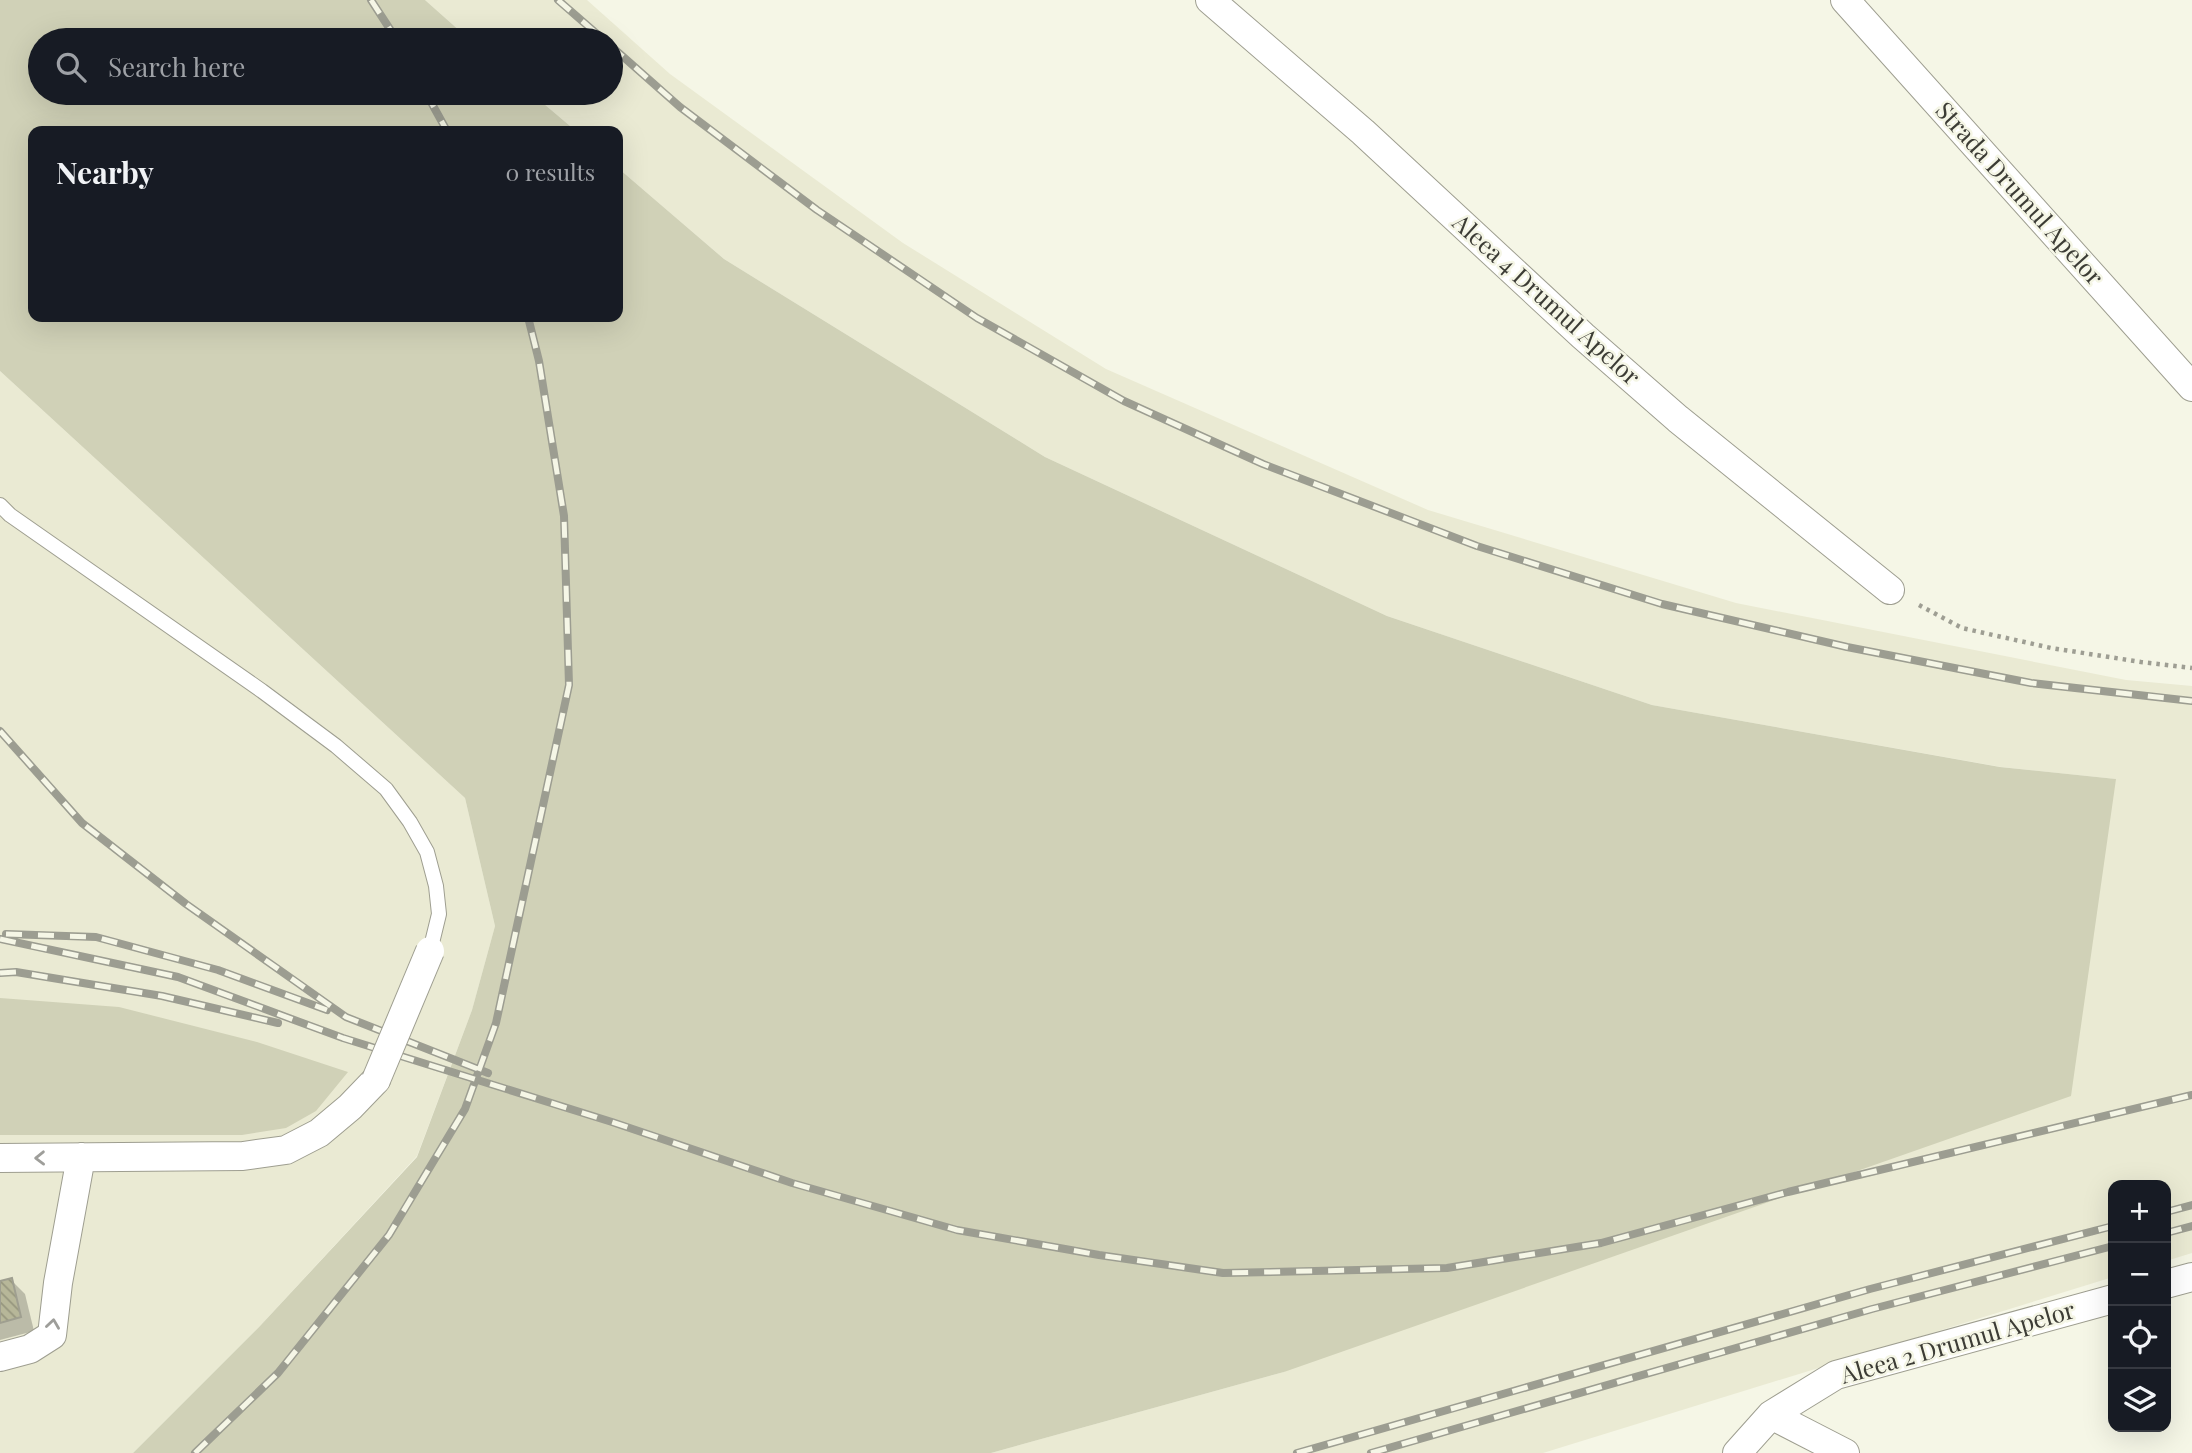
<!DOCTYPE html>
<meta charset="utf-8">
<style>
body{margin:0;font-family:"Playfair Display",serif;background:#20242c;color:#f1f3f6}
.controls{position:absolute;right:21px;bottom:21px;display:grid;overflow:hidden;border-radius:14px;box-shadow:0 7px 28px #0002}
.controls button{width:63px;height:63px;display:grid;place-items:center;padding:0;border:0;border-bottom:2px solid #363941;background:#171b24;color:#f1f3f6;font:35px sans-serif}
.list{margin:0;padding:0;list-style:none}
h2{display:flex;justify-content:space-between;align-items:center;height:91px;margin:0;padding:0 28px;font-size:30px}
h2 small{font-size:23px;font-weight:400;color:#9ea1a6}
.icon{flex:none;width:38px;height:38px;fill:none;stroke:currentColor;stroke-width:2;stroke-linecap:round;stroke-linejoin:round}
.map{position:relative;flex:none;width:2192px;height:1453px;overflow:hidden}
.search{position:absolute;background:#171b24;box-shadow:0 7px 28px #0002;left:28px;top:28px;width:595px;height:77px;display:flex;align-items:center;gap:18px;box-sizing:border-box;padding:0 24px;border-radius:38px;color:#9ea1a6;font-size:26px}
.panel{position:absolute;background:#171b24;box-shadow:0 7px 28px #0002;left:28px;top:126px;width:595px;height:196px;border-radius:14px}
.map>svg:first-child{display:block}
.built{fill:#eaead3}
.green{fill:#d0d1b7}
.shadow{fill:#0003}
.building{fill:url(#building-back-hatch);stroke:#9f9f90;stroke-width:2}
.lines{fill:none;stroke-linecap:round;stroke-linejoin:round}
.service-casing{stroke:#9e9e90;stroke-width:16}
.minor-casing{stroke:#9e9e90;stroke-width:30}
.path{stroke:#9e9e93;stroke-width:4.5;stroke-dasharray:3.5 5;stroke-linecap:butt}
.service{stroke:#fff;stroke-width:14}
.minor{stroke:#fff;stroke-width:28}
.rail-casing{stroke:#9c9d91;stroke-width:8}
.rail{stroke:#f5f6e6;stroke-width:5;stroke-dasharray:16;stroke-linecap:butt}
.minor-bridge-casing{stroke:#9e9e90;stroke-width:30;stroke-linecap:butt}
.minor-bridge{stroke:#fff;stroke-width:28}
.oneway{stroke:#9e9e9a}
.labels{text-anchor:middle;stroke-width:5;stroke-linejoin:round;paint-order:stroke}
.street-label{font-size:24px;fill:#3c3c35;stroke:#f5f6e6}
</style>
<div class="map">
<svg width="2192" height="1453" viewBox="0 0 2192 1453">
<defs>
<pattern id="building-back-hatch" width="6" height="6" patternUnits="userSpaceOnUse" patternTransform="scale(1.75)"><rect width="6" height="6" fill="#b7b799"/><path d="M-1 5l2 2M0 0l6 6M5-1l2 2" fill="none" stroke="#96967e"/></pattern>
</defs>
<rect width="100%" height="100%" fill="#f5f6e6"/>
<path class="built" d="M425,0H587L670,74L903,243L1106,369L1428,510L1736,603L2126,680L2192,686V1253L2166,1261V1185H2113V1277L1543,1453H991L1284,1372L2116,779L2001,767L1652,705L1387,616L1045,457L724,259L618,168V131H576L531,93H611V40H470Z
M0,371L465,798L495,926L472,1010L417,1156L260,1326L133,1453H0Z"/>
<path class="green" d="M0,0H425L470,40H40V93H531L576,131H33V317H618V168L724,259L1045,457L1387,616L1652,705L2000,767L2116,779L2071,1096L1284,1372L991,1453H133L260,1326L417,1157L472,1010L495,926L465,798L0,371Z
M0,998L119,1007L257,1042L348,1072L316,1111L286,1128L242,1135H0Z"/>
<path class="shadow" d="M11,1280L25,1294L34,1331L0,1340V1283Z"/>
<path class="building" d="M12,1278L21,1317L0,1323V1281Z"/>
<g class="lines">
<g class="service-casing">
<path id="service" d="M0,505L10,515L262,691L336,746L386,789L410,822L427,852L436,886L439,914L430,951"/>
</g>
<g class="minor-casing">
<path id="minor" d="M1210,0L1363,132L1583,336L1678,419L1890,590
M1845,0L2192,387
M0,1158L243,1156L286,1150L319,1133L350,1107L376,1080
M2166,1284L2192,1277
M0,1357L30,1349L52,1335L58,1283L81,1157
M1771,1415L1845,1453
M1737,1453L1771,1415L1836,1375L2113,1299"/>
</g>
<path class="path" d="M1919,605L1962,628L2051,648L2141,662L2192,668"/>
<use href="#service" class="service"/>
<use href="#minor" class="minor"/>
<g class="rail-casing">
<path id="rail" d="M371,0L397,40
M558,0L604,40
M611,46L680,107L817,210L977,318L1124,401L1263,464L1477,546L1662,604L1847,647L2031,683L2192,701
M426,93L447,131
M0,731L82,823L186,904L346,1017L488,1073
M6,934L96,937L218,970L327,1010
M0,939L178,977L343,1038L612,1122L792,1183L957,1230L1099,1255L1223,1273L1447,1268L1601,1243L1788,1192L2192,1095
M0,973L16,972L162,996L278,1023
M2166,1212L2192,1205
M2166,1233L2192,1226
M195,1453L278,1373L389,1235L465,1109L496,1023L569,685L564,516L539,361L528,317
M1297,1453L1870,1289L2113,1226
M1371,1453L1872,1309L2113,1246"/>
</g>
<use href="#rail" class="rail"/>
<g class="minor-bridge-casing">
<path id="minor-bridge" d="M376,1080L430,951"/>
</g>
<use href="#minor-bridge" class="minor-bridge"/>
</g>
<defs><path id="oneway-chevron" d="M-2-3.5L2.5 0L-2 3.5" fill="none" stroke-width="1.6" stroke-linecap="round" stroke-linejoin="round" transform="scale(1.75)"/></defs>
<g class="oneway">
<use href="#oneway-chevron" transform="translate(40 1158) rotate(179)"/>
<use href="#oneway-chevron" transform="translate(53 1324) rotate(-82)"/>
</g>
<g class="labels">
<g class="street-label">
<text transform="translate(2019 194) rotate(48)" y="8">Strada Drumul Apelor</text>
<text transform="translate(1546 300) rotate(42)" y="8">Aleea 4 Drumul Apelor</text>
<text transform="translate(1958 1343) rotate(-16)" y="8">Aleea 2 Drumul Apelor</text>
</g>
</g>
</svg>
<div class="controls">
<button>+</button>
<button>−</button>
<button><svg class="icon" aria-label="locate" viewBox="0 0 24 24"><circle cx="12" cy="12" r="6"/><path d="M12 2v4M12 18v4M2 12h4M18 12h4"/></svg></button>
<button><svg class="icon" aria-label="layers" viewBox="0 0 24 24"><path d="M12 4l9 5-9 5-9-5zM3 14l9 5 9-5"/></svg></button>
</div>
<div class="search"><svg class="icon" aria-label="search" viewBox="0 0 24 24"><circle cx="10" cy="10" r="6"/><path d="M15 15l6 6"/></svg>Search here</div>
<section class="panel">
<h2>Nearby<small>0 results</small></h2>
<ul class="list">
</ul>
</section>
</div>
